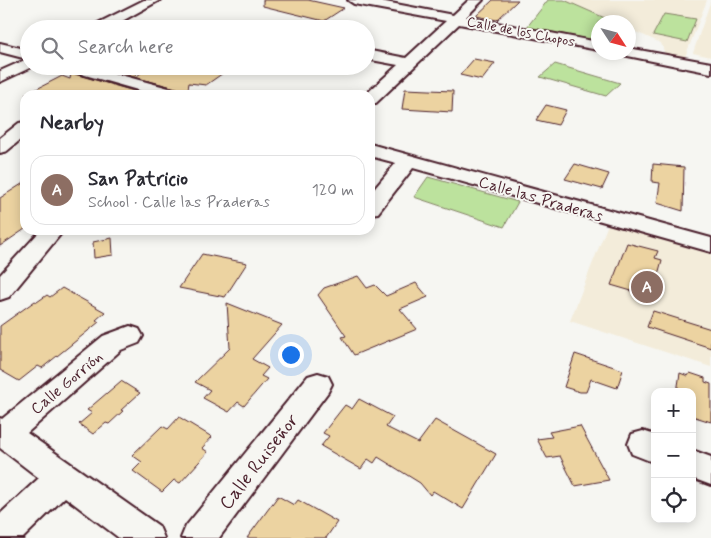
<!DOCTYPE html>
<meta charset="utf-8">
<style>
body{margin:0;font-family:Mynerve,sans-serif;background:#f7f7f7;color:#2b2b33}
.controls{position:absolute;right:15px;bottom:15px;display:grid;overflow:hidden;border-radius:10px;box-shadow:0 2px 12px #0003}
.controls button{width:45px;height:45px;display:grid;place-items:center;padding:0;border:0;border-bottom:1px solid #e1e1e2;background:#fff;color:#2b2b33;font:25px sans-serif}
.compass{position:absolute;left:591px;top:15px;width:45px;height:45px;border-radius:50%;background:#fff;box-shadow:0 2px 12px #0003;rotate:126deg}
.you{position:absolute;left:290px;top:354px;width:18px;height:18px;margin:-12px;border:4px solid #fff;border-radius:50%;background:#1a73e8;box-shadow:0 0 0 8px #1a73e833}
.badge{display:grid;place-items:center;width:32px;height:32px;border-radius:50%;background:#d1495b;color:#fff;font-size:16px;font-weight:700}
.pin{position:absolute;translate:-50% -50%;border:2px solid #fff;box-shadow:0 1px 5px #0006}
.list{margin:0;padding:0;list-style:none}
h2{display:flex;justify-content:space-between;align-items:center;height:65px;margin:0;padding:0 20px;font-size:21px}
h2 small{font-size:16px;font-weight:400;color:#7c7c81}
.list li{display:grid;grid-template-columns:32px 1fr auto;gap:15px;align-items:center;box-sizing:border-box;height:70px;margin:0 10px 10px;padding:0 10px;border:1px solid #e1e1e2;border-radius:15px}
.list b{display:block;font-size:19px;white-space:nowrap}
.list p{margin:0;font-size:16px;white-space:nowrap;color:#7c7c81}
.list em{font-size:16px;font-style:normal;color:#7c7c81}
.icon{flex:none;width:28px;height:28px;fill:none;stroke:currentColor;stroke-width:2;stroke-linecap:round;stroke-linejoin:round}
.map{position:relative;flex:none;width:711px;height:538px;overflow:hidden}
.search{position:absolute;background:#fff;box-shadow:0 2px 12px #0003;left:20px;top:20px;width:355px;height:55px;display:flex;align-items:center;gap:12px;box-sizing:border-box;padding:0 18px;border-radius:28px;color:#7c7c81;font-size:19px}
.panel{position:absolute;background:#fff;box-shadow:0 2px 12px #0003;left:20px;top:90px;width:355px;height:145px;border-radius:15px}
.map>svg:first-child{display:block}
.built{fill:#f3ecda}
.green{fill:#bce29d;stroke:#838064}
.building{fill:#ecd3a1;stroke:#4a1f2b}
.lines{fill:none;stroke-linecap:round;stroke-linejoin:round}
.minor-casing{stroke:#4a1f2b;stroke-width:4}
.minor{fill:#f6f6f2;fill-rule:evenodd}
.labels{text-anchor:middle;stroke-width:4;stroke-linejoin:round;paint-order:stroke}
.far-street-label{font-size:14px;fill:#4a1f2b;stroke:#f6f6f2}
.street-label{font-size:16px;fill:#4a1f2b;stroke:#f6f6f2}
.near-street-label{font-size:19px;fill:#4a1f2b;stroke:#f6f6f2}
</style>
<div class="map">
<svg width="711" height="538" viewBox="0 0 711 538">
<rect width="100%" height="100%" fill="#f6f6f2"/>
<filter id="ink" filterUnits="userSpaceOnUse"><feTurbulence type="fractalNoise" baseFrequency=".02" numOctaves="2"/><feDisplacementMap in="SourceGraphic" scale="10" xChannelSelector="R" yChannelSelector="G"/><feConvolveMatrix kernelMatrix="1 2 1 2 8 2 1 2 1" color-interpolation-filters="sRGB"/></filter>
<g filter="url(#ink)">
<path class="built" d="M564,0H707L685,57L665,54L661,43L629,29L628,22H614Z
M711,0V57L693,53Z
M608,224L711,253V367L570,321Z"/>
<path class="green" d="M548,0H564L614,22H598V41L527,27Z
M664,14L696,19L687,42L653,35Z
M555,64L620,83L606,96L540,77Z
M428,177L518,202L504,227L414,197Z"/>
<path class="building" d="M263,0H308L344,8L324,21L263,6Z
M493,0H518L497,20L476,16Z
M474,59L495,63L482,80L460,75Z
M111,66H128L137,76L150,66H205L226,71L206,85L189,83L187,95H184L180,89L107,70Z
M71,73L148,95H25L62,76L70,79Z
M405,89L453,91L452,112L402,109Z
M546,105L566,110L558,125L536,120Z
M575,164L609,174L602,189L565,179Z
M653,164L684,167L683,211L657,203L660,183L652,182Z
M25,182V229L0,246V198Z
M112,238L113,255L94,258L93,242Z
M627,243L658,251L655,258L662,260L652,297L611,285Z
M202,254L247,263L225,297L179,288Z
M358,276L367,288L375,285L386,296L416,283L428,297L400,309L417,329L354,355L342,337L346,336L318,295L324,288Z
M62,288L105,312L96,320L99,322L72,344L42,368L38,366L19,381L0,370V326L35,301L37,302L47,295L50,297Z
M227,303L282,325L252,359L268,368L261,376L267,379L244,406L238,402L229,412L203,398L210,390L195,382L230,348Z
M653,311L711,329V348L647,327Z
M575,354L623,370L617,388L591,379L586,392H580L564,387Z
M680,373L688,376L690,373L705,378V382L711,384V422L692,416V392H677Z
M121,381L140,393L121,410L123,411L109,424L106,423L93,434L79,424L92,413L87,410Z
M359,399L393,417L386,427L418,443L435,420L496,454L463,509L433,491L430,495L420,483L378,457L374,463L368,459L361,469L321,446L329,436L323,433L345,405L352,409Z
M179,417L212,437L202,448L208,452L180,483L174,480L162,492L133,471L142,462L132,455L162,426L168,429Z
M580,426L609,480L575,486L560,456L547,458L537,439L552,437L549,432Z
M278,496L294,505L298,500L337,522L326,538H247Z"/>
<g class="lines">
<g class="minor-casing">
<path id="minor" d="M144,0H160L108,29H90L92,26Z
M348,0H375L453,15L469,0H483L466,17L598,42V50L459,24L376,103L370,104V95H365L398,65L366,59V50L406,58L446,21L354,4Z
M0,43L29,50V66H34L0,82V71L27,59L0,52Z
M628,48L711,63V73L623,55L621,52H628Z
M61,66H87L180,91L182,95H155L64,69Z
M25,122V136L7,151L0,153V138L19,123Z
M370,144L711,238V252L413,168L378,213L370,214V194L396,163L370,156Z
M41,230H64L9,297L0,300V275Z
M130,326L139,329L143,336L139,343L121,350L27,433L159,526L164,538H119L65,497L23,538H0V514L39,478L0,448V418L2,419L103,336Z
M318,373L328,376L332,384L328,392L219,538H181L186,526L308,376Z
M643,431L655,435V463L632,454L628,444L632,434Z
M692,450L711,457V485L692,478Z"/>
</g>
<use href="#minor" class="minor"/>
</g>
</g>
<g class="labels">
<g class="far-street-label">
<text transform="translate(521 31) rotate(11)" y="5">Calle de los Chopos</text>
</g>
<g class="street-label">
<text transform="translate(541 198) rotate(16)" y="6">Calle las Praderas</text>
<text transform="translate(66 382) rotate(-40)" y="6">Calle Gorrión</text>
</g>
<g class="near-street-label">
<text transform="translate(258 461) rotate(-52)" y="7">Calle Ruiseñor</text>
</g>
</g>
</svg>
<div class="controls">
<button>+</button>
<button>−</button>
<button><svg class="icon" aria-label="locate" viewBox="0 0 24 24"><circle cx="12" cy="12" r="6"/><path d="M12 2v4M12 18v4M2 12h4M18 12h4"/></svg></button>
</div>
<svg class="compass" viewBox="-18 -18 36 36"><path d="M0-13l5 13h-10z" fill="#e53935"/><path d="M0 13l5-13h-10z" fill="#7c7c81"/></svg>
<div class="you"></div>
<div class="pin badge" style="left:647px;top:287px;background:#8d6e63">A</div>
<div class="search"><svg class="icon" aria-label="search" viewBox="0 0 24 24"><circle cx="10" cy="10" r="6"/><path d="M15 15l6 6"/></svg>Search here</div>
<section class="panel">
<h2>Nearby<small></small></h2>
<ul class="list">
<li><span class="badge" style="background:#8d6e63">A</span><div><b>San Patricio</b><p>School · Calle las Praderas</p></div><em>120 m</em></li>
</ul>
</section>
</div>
